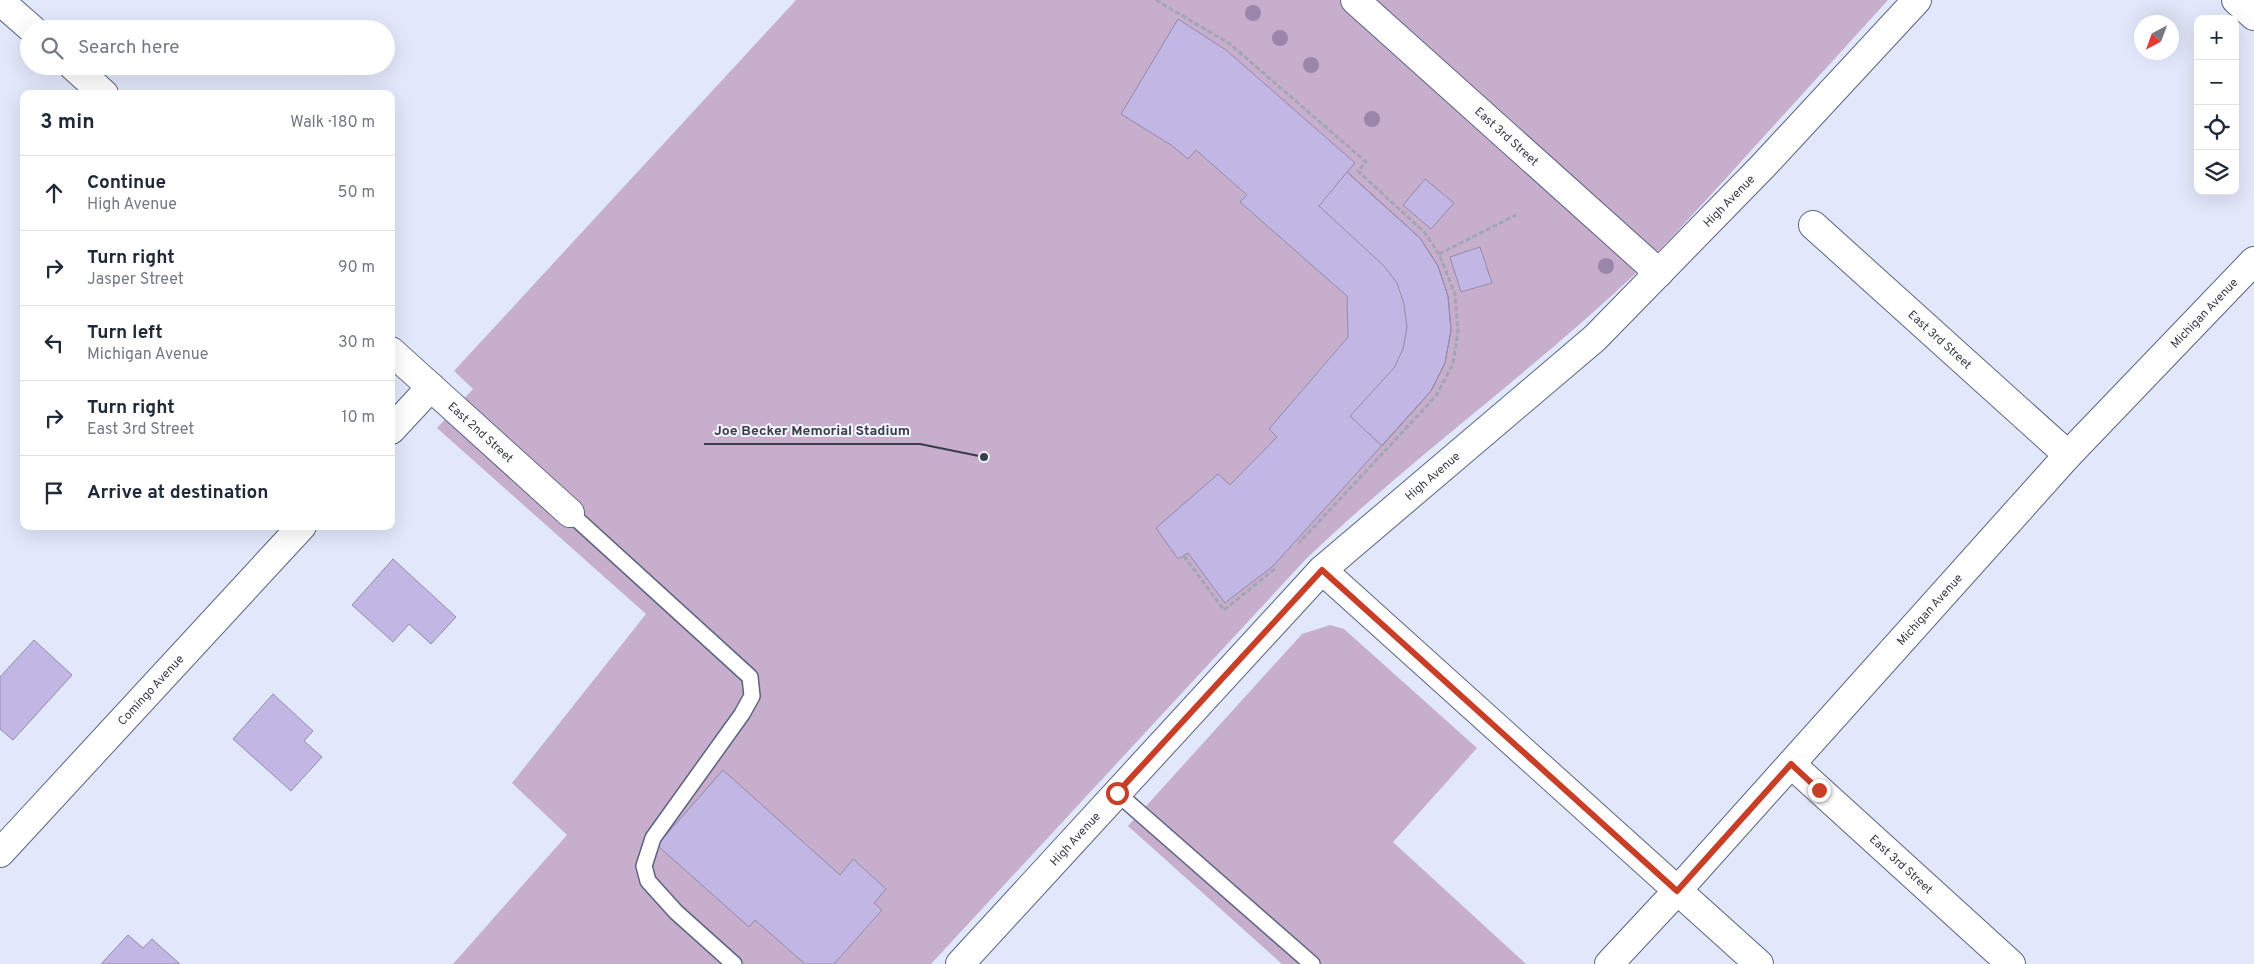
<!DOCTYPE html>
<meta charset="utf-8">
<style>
body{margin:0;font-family:Overpass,sans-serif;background:#f2f2f3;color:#1f2937}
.controls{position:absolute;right:15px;top:15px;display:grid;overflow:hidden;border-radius:10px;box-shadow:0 5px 20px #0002}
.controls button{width:45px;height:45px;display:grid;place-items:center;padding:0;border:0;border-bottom:1px solid #e0e1e3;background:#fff;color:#1f2937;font:25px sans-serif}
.compass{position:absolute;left:2134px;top:15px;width:45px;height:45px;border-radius:50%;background:#fff;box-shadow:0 5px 20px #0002;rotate:221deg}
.stop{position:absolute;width:15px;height:15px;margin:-11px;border:4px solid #c93e26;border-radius:50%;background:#fff}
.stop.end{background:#c93e26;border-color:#fff;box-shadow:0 1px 5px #0008}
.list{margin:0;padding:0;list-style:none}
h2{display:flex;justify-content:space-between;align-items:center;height:65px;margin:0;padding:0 20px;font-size:21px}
h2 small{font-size:16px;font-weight:400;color:#747a83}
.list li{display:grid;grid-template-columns:32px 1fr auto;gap:15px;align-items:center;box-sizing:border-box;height:75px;padding:0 20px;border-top:1px solid #e0e1e3}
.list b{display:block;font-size:19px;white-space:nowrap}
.list p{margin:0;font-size:16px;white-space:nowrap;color:#747a83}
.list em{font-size:16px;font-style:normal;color:#747a83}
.icon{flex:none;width:28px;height:28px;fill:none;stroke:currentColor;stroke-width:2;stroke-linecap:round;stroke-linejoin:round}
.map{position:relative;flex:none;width:2254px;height:964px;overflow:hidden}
.search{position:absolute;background:#fff;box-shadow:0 5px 20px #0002;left:20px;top:20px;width:375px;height:55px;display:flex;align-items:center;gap:12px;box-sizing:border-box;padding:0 18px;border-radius:28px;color:#747a83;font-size:19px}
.panel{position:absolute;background:#fff;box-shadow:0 5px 20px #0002;left:20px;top:90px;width:375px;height:440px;border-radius:10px}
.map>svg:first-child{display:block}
.green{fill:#c7aecc}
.building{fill:#c2b6e4;stroke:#928ba9}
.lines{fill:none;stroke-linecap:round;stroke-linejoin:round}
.service-casing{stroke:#5c637f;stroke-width:18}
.minor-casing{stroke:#5c637f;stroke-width:30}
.tertiary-casing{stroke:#5c637f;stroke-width:30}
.path{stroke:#a1a6b7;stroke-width:3;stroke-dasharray:5 2.5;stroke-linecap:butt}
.service{stroke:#fff;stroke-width:15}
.minor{stroke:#fff;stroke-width:28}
.tertiary{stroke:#fff;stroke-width:28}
.tree{fill:#9a86aa}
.route{stroke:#c93e26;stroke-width:6}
.labels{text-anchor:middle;stroke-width:4;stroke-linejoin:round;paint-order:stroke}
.street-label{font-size:12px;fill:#393c49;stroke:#f3f5fc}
.leader{fill:none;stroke:#393c49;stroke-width:2}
.callout-dot{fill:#393c49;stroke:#f3f5fc;stroke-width:2}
.callout-label{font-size:14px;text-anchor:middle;font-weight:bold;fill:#393c49;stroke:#f3f5fc;stroke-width:4;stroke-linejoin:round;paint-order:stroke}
</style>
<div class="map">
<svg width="2254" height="964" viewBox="0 0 2254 964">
<rect width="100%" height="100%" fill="#e2e8fb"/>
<path class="green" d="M796,0H1888C1838,55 1788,110 1738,165C1704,202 1671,240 1634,275C1529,374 1410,459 1305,560L931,964H453L567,835L512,783L646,614L437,428L473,389L454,371Z
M1330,625L1344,629L1477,748L1393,842L1526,964H1282L1128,826L1302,634Z"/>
<path class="building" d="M1178,19L1226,50L1355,163L1347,172L1420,238L1438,266L1448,296L1451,330L1445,363L1431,391L1273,566L1225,603L1188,553L1178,559L1156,528L1218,474L1230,485L1277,437L1269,429L1348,337L1347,296L1240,202L1247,195L1196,150L1188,159L1171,145L1121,114Z
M1347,172L1420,238L1438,266L1448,296L1451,330L1445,363L1431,391L1382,446L1350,416L1394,368L1403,349L1407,327L1404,304L1397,283L1384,266L1319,206Z
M1425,179L1454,203L1431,229L1403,205Z
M1480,247L1492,283L1461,292L1450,257Z
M393,559L456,617L431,644L409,624L393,642L352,605Z
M34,640L72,675L13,740L0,729V677Z
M273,694L313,731L304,741L322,757L291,791L233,739Z
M723,770L840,875L853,859L886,889L874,903L882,910L834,964H805L755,920L749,927L657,845Z
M128,935L143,948L152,939L180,964H101Z"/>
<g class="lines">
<g class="service-casing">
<path id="service" d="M570,513L750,677L752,696L742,714L653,838L644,866L648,881L676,912L734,964
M1117,793L1312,964"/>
</g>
<g class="minor-casing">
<g id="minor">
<path id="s1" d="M1355,0L1659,273"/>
<path d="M0,1L32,29"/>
<path d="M73,66L104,94"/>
<path id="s2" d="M1813,225L2068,455"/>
<path id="s3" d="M391,351L570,513"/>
<path d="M391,430L431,387"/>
<path d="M1322,570L1759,964"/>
<path id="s4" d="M1791,764L2011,964"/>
<path id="s5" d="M0,853L302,526"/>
<path id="s6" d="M960,964L1322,570L1595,338L1763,166L1917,0"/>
<path id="s7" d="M1609,964L1677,891L2068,455L2254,261"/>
</g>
</g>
<g class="tertiary-casing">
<path id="tertiary" d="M2236,0L2254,16"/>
</g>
<path class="path" d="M1156,0L1230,44L1366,162L1358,171L1425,233L1439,254L1455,294L1458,331L1453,364L1436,396L1299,543
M1439,254L1516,215
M1184,556L1224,610L1276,568"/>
<use href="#service" class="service"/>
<use href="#minor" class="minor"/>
<use href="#tertiary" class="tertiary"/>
</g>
<g class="tree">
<circle cx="1253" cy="13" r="8"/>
<circle cx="1280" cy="38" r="8"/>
<circle cx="1311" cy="65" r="8"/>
<circle cx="1372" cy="119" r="8"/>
<circle cx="1606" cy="266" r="8"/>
</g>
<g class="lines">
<path class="route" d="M1117,793L1322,570L1677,891L1791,764L1819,790"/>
</g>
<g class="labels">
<g class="street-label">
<text dy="4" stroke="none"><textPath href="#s1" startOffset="204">East 3rd Street</textPath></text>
<text dy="4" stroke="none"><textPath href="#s6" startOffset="1085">High Avenue</textPath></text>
<text dy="4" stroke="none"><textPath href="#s7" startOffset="882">Michigan Avenue</textPath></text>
<text dy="4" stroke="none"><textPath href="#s2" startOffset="171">East 3rd Street</textPath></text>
<text dy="4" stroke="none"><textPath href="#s3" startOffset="121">East 2nd Street</textPath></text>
<text dy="4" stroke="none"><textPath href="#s6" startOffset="680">High Avenue</textPath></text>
<text dy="4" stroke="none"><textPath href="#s7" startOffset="478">Michigan Avenue</textPath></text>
<text dy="4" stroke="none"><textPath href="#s5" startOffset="222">Comingo Avenue</textPath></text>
<text dy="4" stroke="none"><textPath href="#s6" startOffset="170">High Avenue</textPath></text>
<text dy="4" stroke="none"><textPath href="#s4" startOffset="149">East 3rd Street</textPath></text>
</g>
</g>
<path class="leader" d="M984 457L920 444H704"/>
<circle class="callout-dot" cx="984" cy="457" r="5"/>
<g class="callout-label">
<text x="812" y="435">Joe Becker Memorial Stadium</text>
</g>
</svg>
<div class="controls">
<button>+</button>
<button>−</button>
<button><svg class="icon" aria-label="locate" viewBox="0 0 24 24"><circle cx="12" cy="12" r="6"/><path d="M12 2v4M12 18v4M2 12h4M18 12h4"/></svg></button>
<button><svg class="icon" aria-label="layers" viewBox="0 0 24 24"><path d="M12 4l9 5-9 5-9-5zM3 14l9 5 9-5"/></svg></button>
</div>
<svg class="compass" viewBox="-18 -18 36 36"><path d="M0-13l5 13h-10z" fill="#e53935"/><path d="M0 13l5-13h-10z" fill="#747a83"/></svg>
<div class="stop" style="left:1117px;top:793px"></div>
<div class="stop end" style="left:1819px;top:790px"></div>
<div class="search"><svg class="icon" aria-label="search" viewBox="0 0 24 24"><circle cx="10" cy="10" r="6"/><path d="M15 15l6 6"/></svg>Search here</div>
<section class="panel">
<h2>3 min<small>Walk · 180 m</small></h2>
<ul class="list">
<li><svg class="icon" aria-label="ahead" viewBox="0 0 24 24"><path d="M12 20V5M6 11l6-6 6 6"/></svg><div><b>Continue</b><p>High Avenue</p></div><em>50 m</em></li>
<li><svg class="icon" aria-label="right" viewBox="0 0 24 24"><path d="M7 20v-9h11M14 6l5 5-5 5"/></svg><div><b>Turn right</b><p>Jasper Street</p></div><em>90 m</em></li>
<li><svg class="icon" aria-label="left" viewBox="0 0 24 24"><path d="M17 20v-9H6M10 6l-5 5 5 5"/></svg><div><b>Turn left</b><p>Michigan Avenue</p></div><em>30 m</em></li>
<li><svg class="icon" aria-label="right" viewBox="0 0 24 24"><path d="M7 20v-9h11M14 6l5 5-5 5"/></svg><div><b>Turn right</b><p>East 3rd Street</p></div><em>10 m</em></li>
<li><svg class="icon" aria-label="arrive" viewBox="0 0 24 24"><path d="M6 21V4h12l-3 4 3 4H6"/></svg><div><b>Arrive at destination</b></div></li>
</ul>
</section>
</div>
